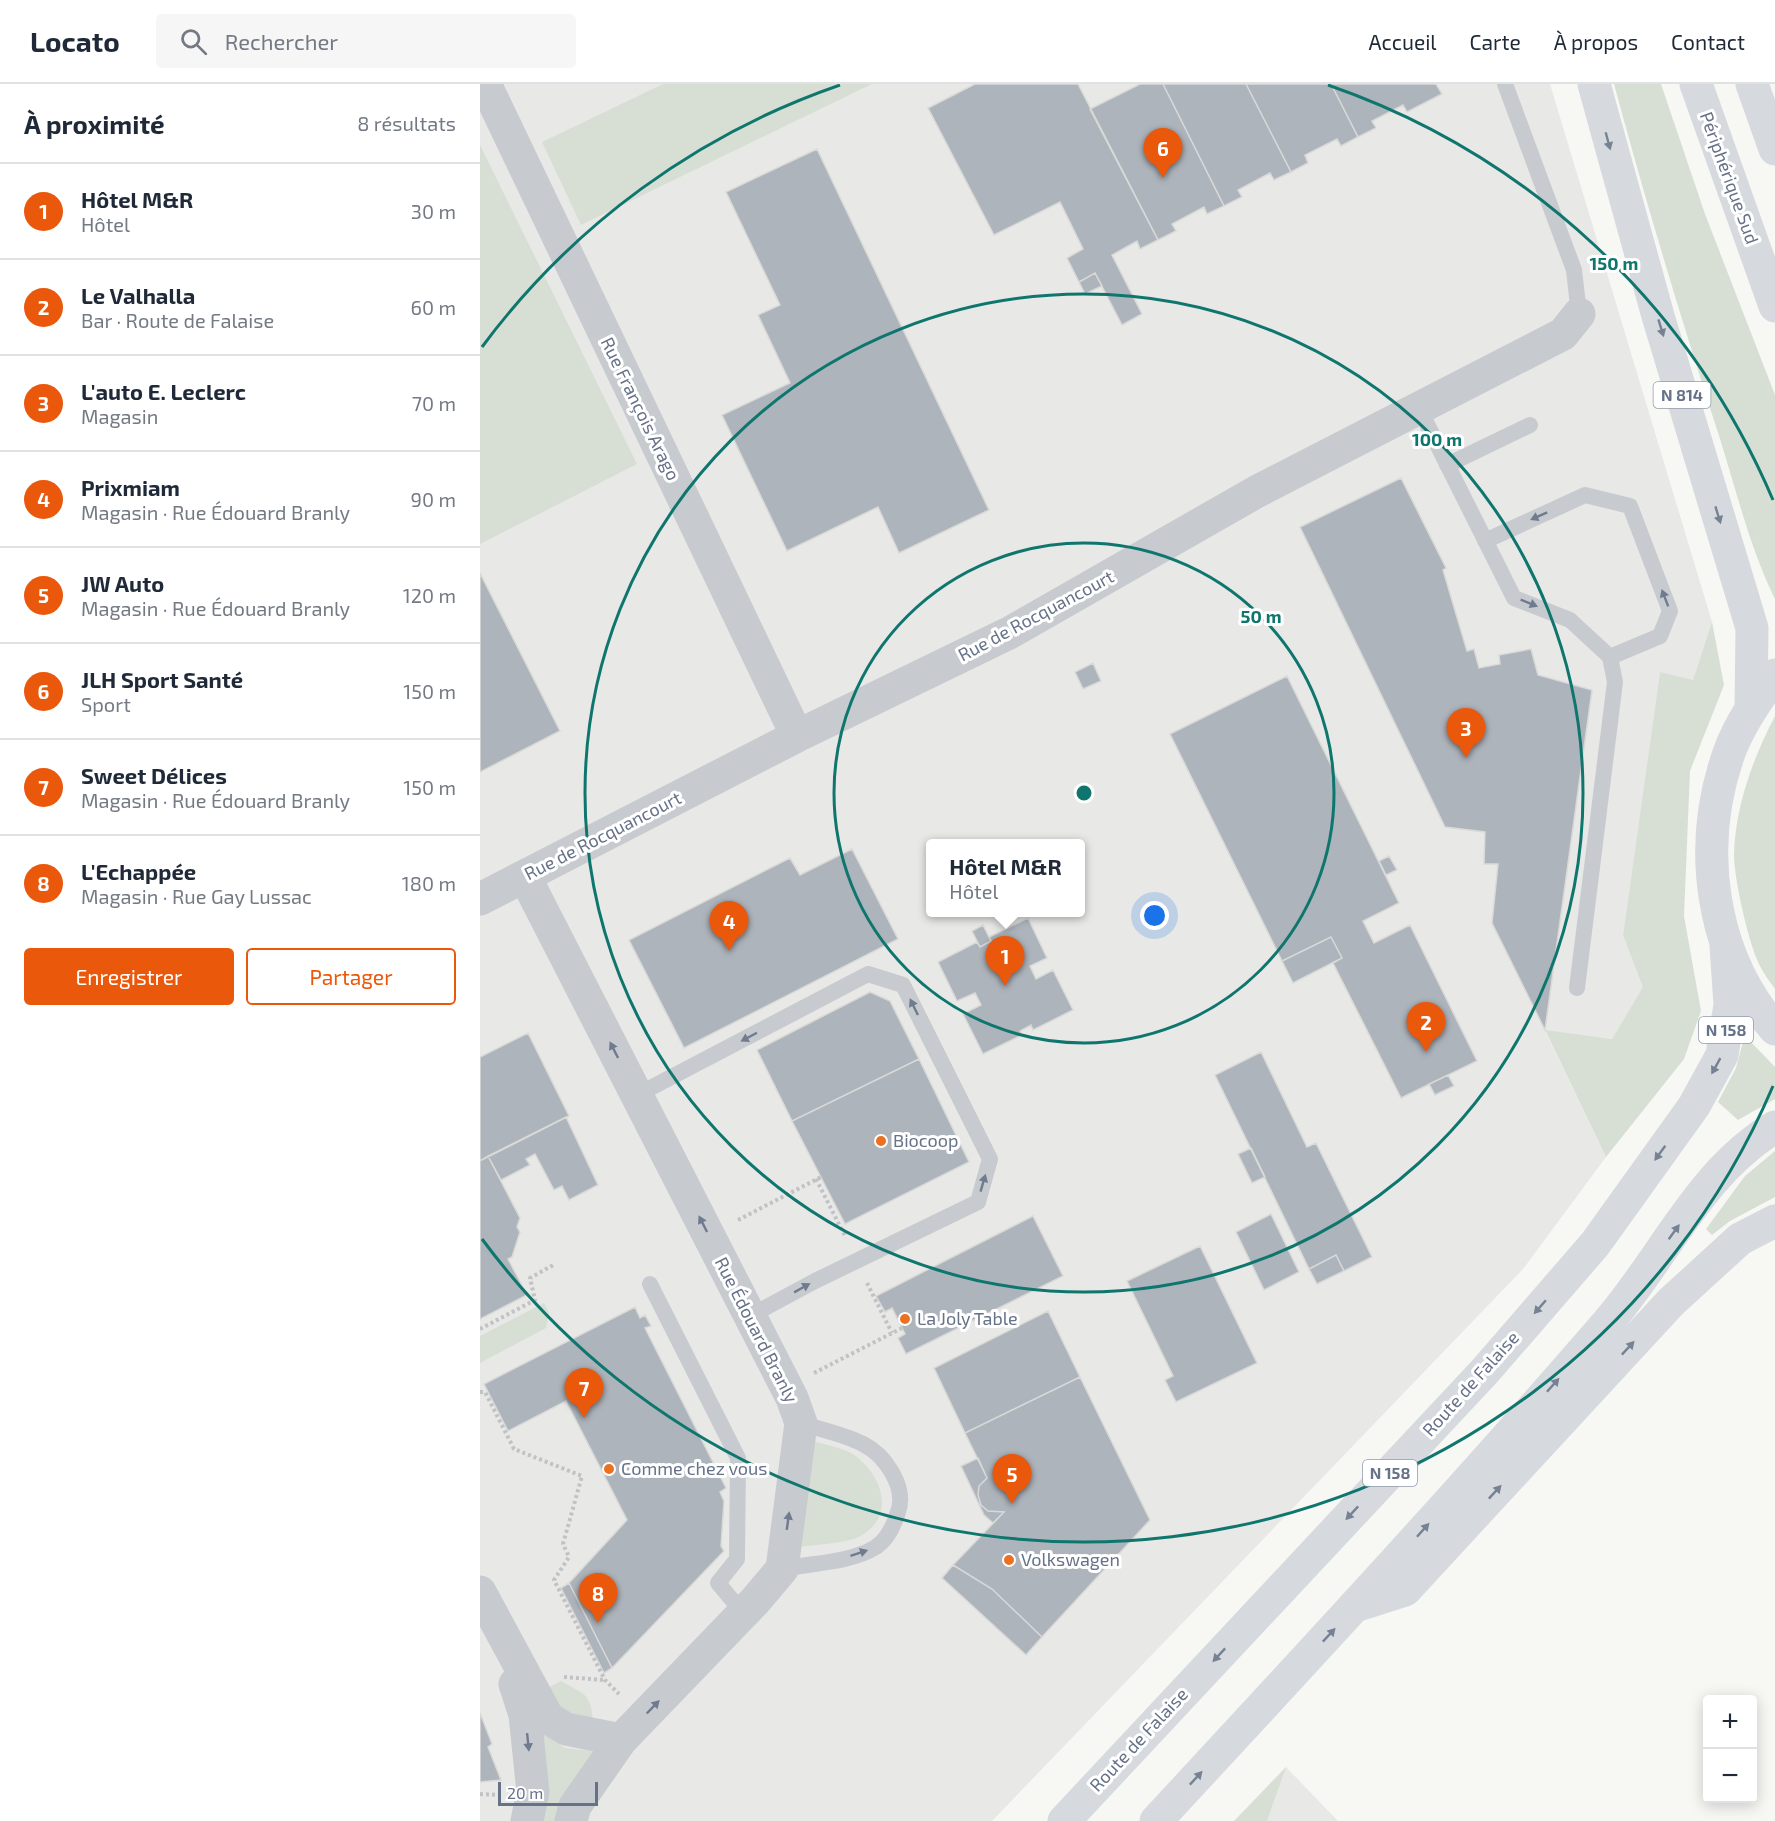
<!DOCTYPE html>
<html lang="fr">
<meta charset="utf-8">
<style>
body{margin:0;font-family:"Exo 2",sans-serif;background:#f6f6f7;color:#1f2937}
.controls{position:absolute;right:18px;bottom:18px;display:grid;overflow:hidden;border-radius:6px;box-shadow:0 3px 15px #0003}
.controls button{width:54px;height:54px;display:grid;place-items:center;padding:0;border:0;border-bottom:2px solid #e0e1e3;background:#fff;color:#1f2937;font:30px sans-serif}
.scale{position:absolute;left:18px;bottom:15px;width:100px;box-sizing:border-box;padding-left:6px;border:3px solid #657287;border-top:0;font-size:16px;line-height:21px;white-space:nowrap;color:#657287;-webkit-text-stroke:4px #fff;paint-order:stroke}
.you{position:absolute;left:675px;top:832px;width:21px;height:21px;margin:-15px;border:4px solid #fff;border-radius:50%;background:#1a73e8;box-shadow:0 0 0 9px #1a73e833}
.badge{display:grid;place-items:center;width:39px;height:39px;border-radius:50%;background:#ea580c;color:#fff;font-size:20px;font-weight:700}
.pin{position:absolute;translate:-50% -50px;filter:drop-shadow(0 2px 3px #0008)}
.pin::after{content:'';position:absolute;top:32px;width:21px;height:18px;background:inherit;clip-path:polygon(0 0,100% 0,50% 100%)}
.popup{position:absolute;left:446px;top:755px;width:159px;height:78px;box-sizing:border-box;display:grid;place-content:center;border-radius:6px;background:#fff;filter:drop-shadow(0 2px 4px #0005);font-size:20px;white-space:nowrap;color:#747a83}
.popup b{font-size:22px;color:#1f2937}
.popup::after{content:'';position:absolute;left:50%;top:100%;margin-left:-12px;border:12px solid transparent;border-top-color:#fff}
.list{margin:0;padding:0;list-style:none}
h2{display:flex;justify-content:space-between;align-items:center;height:78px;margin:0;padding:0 24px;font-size:26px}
h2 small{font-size:20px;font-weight:400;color:#747a83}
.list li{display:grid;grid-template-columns:39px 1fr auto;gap:18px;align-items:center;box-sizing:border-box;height:96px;padding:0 24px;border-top:2px solid #e0e1e3}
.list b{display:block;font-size:22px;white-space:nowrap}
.list p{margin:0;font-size:20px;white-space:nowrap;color:#747a83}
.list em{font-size:20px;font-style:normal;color:#747a83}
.actions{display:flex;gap:12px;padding:18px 24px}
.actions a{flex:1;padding:14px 0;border:2px solid #ea580c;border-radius:6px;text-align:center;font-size:21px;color:#ea580c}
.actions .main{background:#ea580c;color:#fff}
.icon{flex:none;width:33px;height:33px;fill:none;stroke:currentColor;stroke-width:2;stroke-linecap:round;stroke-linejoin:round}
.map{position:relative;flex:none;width:1295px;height:1737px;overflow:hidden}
header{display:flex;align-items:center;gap:36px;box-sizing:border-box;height:84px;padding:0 30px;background:#fff;border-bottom:2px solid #e0e1e3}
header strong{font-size:28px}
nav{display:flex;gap:33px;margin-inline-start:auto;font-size:21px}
.search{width:420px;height:54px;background:#f6f6f7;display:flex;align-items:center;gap:15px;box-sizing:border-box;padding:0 21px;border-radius:6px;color:#747a83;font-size:22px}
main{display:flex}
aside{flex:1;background:#fff}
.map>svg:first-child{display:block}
.built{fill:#e8e8e7;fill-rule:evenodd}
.green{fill:#d7dfd5}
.building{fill:#aeb4bc;stroke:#d9d9d7;stroke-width:1.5}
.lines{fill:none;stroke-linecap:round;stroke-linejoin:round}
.path{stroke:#c1c2c5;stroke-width:4;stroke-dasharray:3 3;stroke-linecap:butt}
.service{stroke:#c7cace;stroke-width:16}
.minor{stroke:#c7cace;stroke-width:33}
.trunk{stroke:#d6dadf;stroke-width:33}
.oneway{fill:#768294}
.oneway2{fill:#6f7b8e}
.ring{fill:none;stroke:#0f766e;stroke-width:3}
.poi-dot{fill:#eb7120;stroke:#fff;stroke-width:2}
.labels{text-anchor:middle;stroke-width:6;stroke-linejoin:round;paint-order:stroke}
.shield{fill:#fff;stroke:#939cab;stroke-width:1.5}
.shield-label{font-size:16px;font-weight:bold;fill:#657287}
.street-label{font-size:18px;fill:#657287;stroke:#fff}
.poi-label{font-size:18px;fill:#657287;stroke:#fff;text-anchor:start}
.centre{fill:#0f766e;stroke:#fff;stroke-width:3}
.ring-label{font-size:18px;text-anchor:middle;font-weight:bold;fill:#0f766e;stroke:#fff;stroke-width:6;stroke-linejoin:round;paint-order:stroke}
</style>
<header>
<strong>Locato</strong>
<div class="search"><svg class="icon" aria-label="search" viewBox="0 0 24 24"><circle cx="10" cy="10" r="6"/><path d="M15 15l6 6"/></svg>Rechercher</div>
<nav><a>Accueil</a><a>Carte</a><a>À propos</a><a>Contact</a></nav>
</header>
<main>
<aside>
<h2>À proximité<small>8 résultats</small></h2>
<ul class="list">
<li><span class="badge">1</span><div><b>Hôtel M&amp;R</b><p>Hôtel</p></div><em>30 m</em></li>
<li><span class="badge">2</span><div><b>Le Valhalla</b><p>Bar · Route de Falaise</p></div><em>60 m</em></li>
<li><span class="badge">3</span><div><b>L'auto E. Leclerc</b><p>Magasin</p></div><em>70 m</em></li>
<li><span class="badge">4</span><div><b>Prixmiam</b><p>Magasin · Rue Édouard Branly</p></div><em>90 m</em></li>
<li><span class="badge">5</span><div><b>JW Auto</b><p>Magasin · Rue Édouard Branly</p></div><em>120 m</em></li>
<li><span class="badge">6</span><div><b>JLH Sport Santé</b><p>Sport</p></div><em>150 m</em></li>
<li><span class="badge">7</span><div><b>Sweet Délices</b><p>Magasin · Rue Édouard Branly</p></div><em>150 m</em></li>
<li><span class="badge">8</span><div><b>L'Echappée</b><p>Magasin · Rue Gay Lussac</p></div><em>180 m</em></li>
</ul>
<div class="actions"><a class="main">Enregistrer</a><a>Partager</a></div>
</aside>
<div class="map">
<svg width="1295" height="1737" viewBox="0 0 1295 1737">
<rect width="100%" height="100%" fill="#f7f7f4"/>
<path class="built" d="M0,0H1070L1232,538L1213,597L1180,589L1143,851L1164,902L1132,955L1065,947L1126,1073L1043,1185L512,1737H0ZM450,760H600V828H450Z
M806,1683L858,1737H757Z"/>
<path class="green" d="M183,0H392L101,141L62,58Z
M1134,0H1181L1225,130L1295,311V515C1270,464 1257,409 1240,355C1202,238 1166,119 1134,0Z
M0,61L157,380L0,460Z
M1232,538L1244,601L1210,687L1204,832L1221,927L1204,975L1126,1073L1065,946L1132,955L1163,903L1143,851L1180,588L1213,596Z
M1295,632V905C1290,898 1284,890 1280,882C1269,861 1254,795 1254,771C1255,723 1273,674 1295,632Z
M1269,956L1295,983V1015L1258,1036L1238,1018L1256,984L1263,958Z
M1295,1067V1113L1250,1137L1232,1151L1226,1145L1265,1092Z
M64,1219L69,1229L66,1244L0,1279V1252Z
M333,1357C346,1361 366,1364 377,1373C403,1394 416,1433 379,1453C366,1459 335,1461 319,1463Z
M81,1597C103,1610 111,1608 113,1637L80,1627L68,1604Z
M59,1647L85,1664L113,1667L77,1737H58Z
M806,1683L787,1737H754Z"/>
<path class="building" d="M495,0H598L678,156L660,165L657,157L632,171L662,230L642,241L615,189L599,198L587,174L603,165L580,118L514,151L448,24Z
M660,0H683L744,122L727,130L724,123L692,140L696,147L678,156L610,25Z
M683,0H766L811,88L794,96L790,89L758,106L762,113L744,122Z
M766,0H851L878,53L861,62L857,55L825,71L828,79L811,88Z
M851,0H956L962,10L927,28L923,21L892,37L896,44L878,53Z
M337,65L509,426L419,469L398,423L307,467L242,331L310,299L278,231L300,221L246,108Z
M615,189L622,202L605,210L599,198Z
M921,394L966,484L963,486L987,567L994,565L999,584L1020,580L1019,571L1051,565L1058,591L1112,606L1065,946L1012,839L1018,780H1004L1005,748L965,743L820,443Z
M0,489L80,647L0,688Z
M613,579L621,597L603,605L595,588Z
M807,592L919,819L883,837L894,859L930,841L997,977L921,1014L853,879L862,874L851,853L802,877L690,650Z
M372,765L418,855L204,964L149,856L310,774L320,791Z
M909,772L917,786L906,791L899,777Z
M548,834L567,874L550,882L556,895L573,886L593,926L553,946L551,941L540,947L542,951L503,970L483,930L501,921L495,909L477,917L458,878L497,858L500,863L511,857L509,853Z
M503,841L511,857L500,863L492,847Z
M851,853L862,874L813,899L802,877Z
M390,908L410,917L439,975L312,1037L277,966Z
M48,949L89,1032L0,1077V973Z
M781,968L827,1063L836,1059L892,1173L864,1187L856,1171L829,1185L735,991Z
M439,975L489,1078L365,1140L312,1037Z
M968,991L974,1002L955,1011L949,1000Z
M86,1033L118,1101L89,1116L82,1102L74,1106L55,1070L46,1075L50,1081L21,1096L8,1072Z
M771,1064L785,1093L772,1099L758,1070Z
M8,1072L40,1134L37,1143L40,1148L32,1173L28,1175L47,1211L0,1235V1077Z
M791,1130L819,1188L784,1206L756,1148Z
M553,1132L583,1192L426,1270L418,1254L425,1250L412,1224L405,1228L396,1212Z
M720,1162L777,1279L696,1318L685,1296L693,1292L647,1197Z
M856,1171L864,1187L837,1200L829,1185Z
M155,1223L160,1234L165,1231L171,1242L165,1244L246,1404L240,1408L244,1417L241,1462L244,1467L132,1584L89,1499L147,1436L86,1317L28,1347L4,1300Z
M568,1227L600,1293L485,1349L454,1284Z
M600,1293L670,1436L562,1553L512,1505L473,1481L524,1428L508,1427L501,1421L498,1411L499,1402L507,1394L485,1349Z
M498,1374L507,1394L499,1402L498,1411L501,1421L508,1427L524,1428L513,1439L504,1431L481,1382Z
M473,1481L512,1505L562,1553L546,1571L462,1494Z
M89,1499L132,1584L124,1589L81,1504Z
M0,1629L12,1660L8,1663L21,1696L0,1698Z"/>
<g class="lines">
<path class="path" d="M336,1095L366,1154
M258,1136L341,1093
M387,1199L412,1249
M0,1245L55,1216L50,1194L75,1180
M334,1289L422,1244
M0,1308H5L34,1365L102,1392L83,1460L89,1473L74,1496L125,1596L139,1610
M84,1593L124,1596
M0,1710L20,1711"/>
<path class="service" d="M1025,0L1094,186L1099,230
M939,324C971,387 1002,451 1034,514L1090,536L1130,573L1180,552L1190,527L1150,422L1105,411L1005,457
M967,381L1050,341
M1097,904L1135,598L1130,573
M157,1011L388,890L423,901L510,1075L498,1118L335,1197L270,1232
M170,1200L258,1374L257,1475L238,1499L263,1529
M302,1485C331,1479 370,1479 396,1463C408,1455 414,1441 418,1428C427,1403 405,1371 383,1360C364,1350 341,1346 321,1339"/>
<path class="minor" d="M0,0L9,8L317,652
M45,793L312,1314L321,1339L302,1485L275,1517L141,1656L95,1722L91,1737
M0,815L317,652L531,548L776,408L1083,250L1099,230
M0,1508L68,1634L86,1645L141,1656
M35,1600L45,1631L53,1708L47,1737"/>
<path class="trunk" d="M1114,0L1178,232L1272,544L1271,623
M1216,0L1295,222
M1272,0L1295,65
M1295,591C1277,615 1259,641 1249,669C1216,762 1230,870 1295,945
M878,1521L925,1506L1191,1218L1260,1155L1295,1137
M584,1737L1005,1287L1115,1160L1214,1022L1242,971L1250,921L1246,862
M676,1737C829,1572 982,1407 1129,1237C1184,1173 1220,1088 1295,1043"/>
</g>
<defs><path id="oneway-solid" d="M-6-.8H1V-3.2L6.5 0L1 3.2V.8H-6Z" transform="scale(1.5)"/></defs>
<g class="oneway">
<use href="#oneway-solid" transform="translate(1128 57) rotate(75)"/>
<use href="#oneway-solid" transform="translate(1181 244) rotate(73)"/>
<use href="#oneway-solid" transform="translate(1238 431) rotate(73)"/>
<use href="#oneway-solid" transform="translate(1236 982) rotate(119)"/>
<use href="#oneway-solid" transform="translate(1180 1069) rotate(126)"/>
<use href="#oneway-solid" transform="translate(1194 1148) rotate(-54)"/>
<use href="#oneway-solid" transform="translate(1060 1223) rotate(131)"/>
<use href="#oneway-solid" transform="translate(1148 1264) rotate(-47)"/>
<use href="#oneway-solid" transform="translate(1073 1301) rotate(-48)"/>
<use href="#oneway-solid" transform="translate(1015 1408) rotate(-47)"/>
<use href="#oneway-solid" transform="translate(872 1429) rotate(133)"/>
<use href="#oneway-solid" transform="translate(943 1446) rotate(-48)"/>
<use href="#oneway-solid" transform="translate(849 1551) rotate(-47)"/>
<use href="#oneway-solid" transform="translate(739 1571) rotate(133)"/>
<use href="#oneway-solid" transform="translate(716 1694) rotate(-47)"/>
</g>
<g class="oneway2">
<use href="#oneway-solid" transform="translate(1059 432) rotate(156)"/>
<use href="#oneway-solid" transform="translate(1185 514) rotate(-111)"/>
<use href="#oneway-solid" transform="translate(1049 519) rotate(22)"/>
<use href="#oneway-solid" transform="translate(434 923) rotate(-116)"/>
<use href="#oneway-solid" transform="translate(269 953) rotate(152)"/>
<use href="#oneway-solid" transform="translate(134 966) rotate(-117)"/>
<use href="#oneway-solid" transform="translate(503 1099) rotate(-74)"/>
<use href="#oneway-solid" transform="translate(223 1140) rotate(-117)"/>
<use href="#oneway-solid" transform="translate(322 1204) rotate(-29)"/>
<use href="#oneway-solid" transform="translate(308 1437) rotate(-82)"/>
<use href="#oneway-solid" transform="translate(379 1469) rotate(-18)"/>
<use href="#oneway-solid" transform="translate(173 1623) rotate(-46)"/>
<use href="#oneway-solid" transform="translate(48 1658) rotate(84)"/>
</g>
<g class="ring">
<circle cx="604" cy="709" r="250"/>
<circle cx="604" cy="709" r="499"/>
<path d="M1293 1002A749 749 0 0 1 2 1155M2 263A749 749 0 0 1 360 1M848 1A749 749 0 0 1 1293 416"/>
</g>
<g class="poi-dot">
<circle cx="401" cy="1057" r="6"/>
<circle cx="425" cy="1235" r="6"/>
<circle cx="129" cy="1385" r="6"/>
<circle cx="529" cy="1476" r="6"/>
</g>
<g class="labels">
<g class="shield">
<rect x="1173.5" y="298" width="57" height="26" rx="4.5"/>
<rect x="1219" y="933" width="54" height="26" rx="4.5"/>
<rect x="883" y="1376" width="54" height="26" rx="4.5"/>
</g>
<g class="shield-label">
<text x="1202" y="317">N 814</text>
<text x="1246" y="952">N 158</text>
<text x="910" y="1395">N 158</text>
</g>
<g class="street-label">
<text transform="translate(1249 94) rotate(70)" y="6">Périphérique Sud</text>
<text transform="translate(160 325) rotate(64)" y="6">Rue François Arago</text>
<text transform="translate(556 532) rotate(-28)" y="6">Rue de Rocquancourt</text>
<text transform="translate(123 752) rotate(-27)" y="6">Rue de Rocquancourt</text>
<text transform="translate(276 1246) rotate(63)" y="6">Rue Édouard Branly</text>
<text transform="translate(991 1300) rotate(-48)" y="6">Route de Falaise</text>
<text transform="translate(659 1656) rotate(-47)" y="6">Route de Falaise</text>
</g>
<g class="poi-label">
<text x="413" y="1063">Biocoop</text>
<text x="437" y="1241">La Joly Table</text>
<text x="141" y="1391">Comme chez vous</text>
<text x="541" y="1482">Volkswagen</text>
</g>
</g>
<circle cx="604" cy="709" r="9" class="centre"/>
<g class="ring-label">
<text x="1134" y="186">150 m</text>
<text x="957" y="362">100 m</text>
<text x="781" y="539">50 m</text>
</g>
</svg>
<div class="controls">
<button>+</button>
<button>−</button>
</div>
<div class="scale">20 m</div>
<div class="you"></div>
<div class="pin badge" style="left:525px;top:902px">1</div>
<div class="popup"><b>Hôtel M&amp;R</b>Hôtel</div>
<div class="pin badge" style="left:946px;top:968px">2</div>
<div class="pin badge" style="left:986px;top:674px">3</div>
<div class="pin badge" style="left:249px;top:867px">4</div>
<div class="pin badge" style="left:532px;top:1420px">5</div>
<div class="pin badge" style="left:683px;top:94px">6</div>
<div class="pin badge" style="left:104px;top:1334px">7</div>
<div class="pin badge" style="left:118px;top:1539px">8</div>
</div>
</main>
